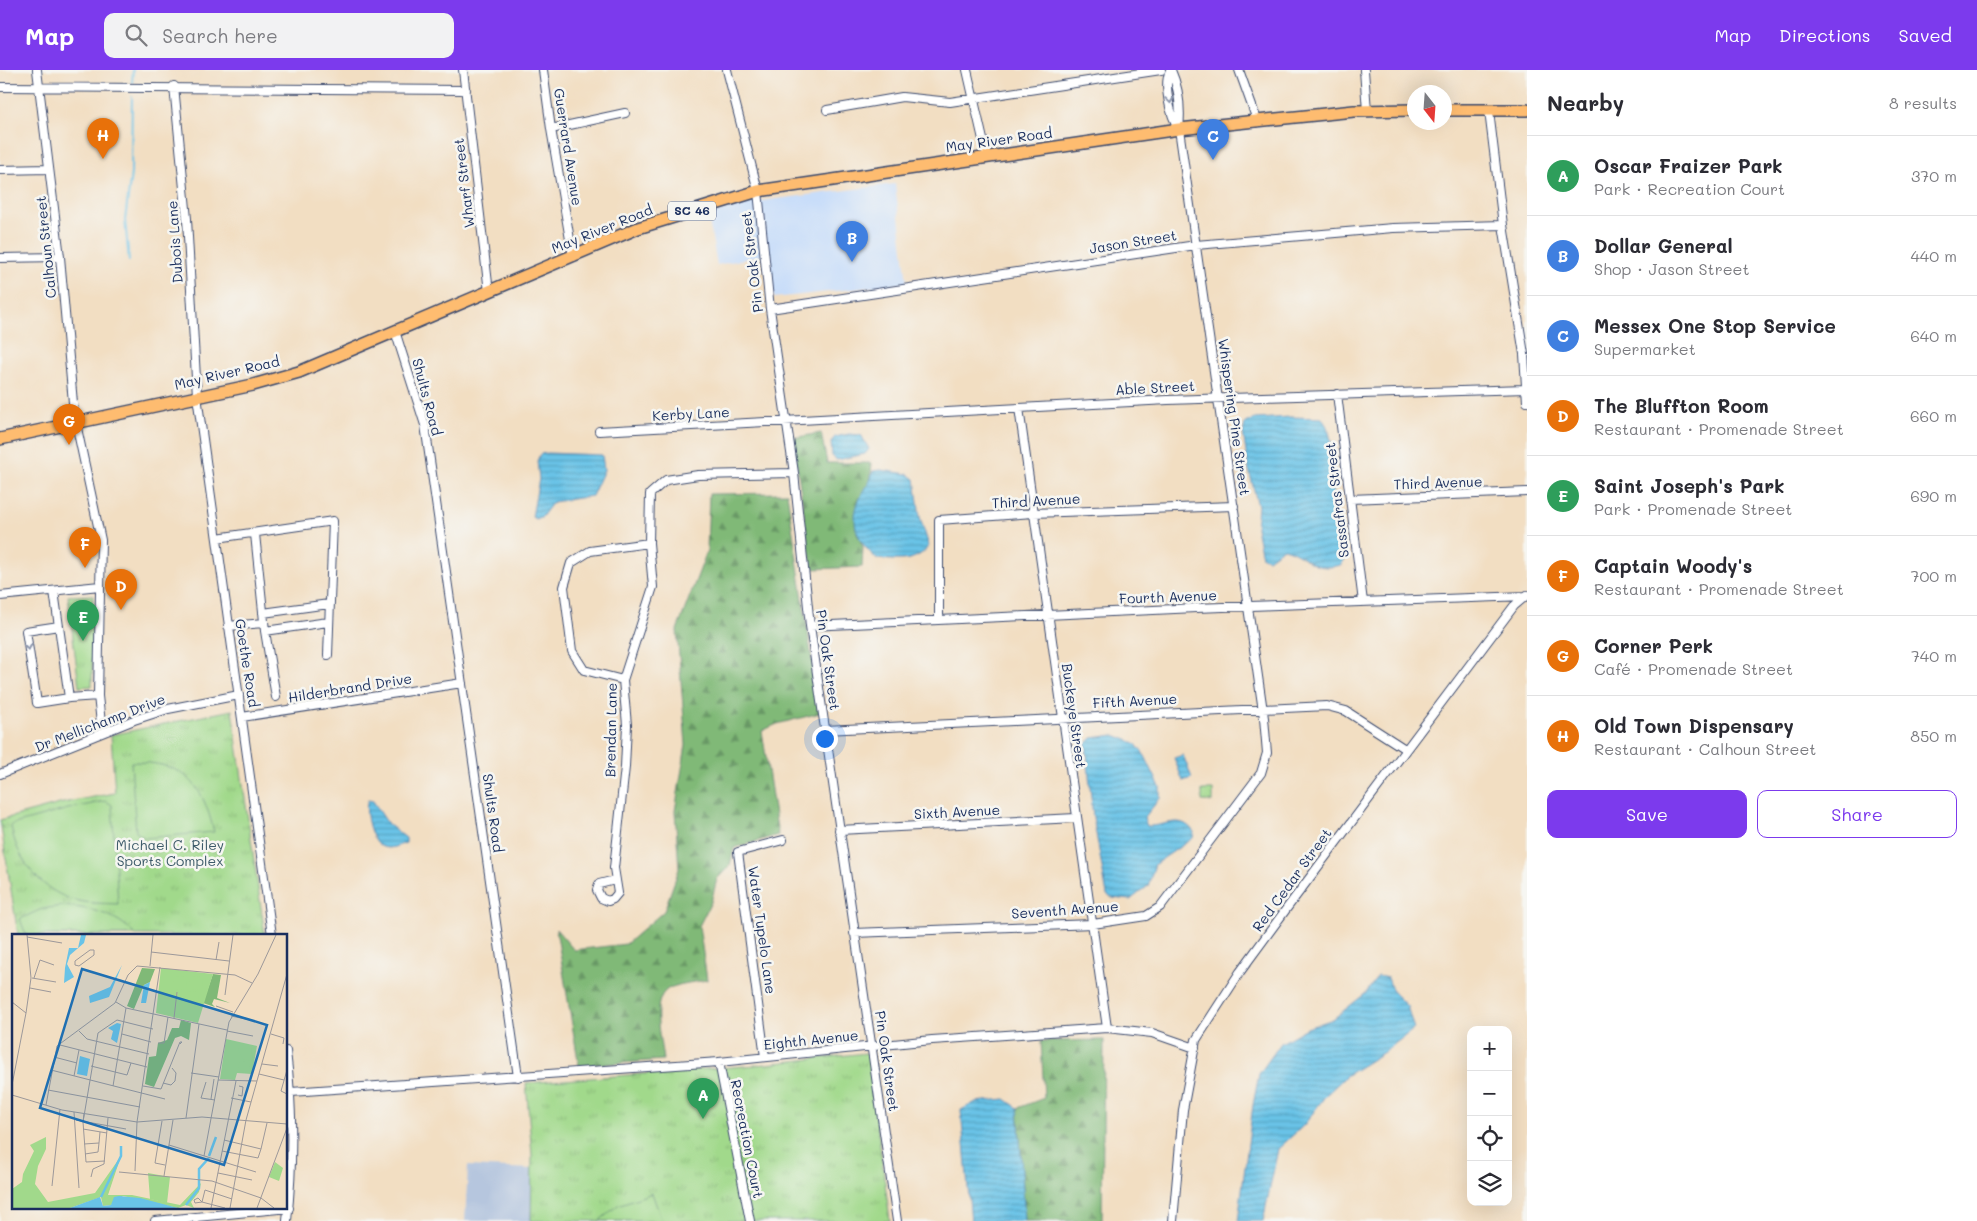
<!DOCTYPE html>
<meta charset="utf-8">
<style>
body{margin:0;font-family:Mali,sans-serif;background:#f2f2f3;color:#2b2b33}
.controls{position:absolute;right:15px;bottom:15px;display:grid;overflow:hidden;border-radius:10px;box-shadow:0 5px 20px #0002}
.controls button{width:45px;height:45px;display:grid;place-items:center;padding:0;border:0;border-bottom:1px solid #e1e1e2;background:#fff;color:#2b2b33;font:25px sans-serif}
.compass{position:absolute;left:1407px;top:15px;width:45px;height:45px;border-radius:50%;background:#fff;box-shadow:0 5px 20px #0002;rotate:163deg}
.you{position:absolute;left:824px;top:668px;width:18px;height:18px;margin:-12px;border:4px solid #fff;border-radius:50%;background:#1a73e8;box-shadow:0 0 0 8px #1a73e833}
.badge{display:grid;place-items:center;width:32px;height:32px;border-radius:50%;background:#7c3aed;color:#fff;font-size:16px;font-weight:700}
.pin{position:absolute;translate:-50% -41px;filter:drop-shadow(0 1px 2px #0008)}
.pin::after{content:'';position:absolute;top:26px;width:18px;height:15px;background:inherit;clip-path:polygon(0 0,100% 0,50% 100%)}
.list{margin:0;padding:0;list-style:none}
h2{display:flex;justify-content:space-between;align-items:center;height:65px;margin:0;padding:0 20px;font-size:21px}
h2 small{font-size:16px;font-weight:400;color:#7c7c81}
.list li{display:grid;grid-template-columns:32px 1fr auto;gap:15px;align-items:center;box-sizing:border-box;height:80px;padding:0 20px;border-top:1px solid #e1e1e2}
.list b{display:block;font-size:19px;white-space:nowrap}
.list p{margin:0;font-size:16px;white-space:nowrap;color:#7c7c81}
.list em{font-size:16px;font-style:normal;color:#7c7c81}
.actions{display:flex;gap:10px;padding:15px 20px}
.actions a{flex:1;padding:11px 0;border:1px solid #7c3aed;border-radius:10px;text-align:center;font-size:18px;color:#7c3aed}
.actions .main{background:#7c3aed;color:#fff}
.icon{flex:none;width:28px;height:28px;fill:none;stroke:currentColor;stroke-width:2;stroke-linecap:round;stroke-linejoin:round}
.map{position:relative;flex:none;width:1527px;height:1151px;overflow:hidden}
header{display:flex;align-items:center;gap:30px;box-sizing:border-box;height:70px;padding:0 25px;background:#7c3aed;color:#fff}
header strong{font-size:24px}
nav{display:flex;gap:28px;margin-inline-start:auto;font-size:18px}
.search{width:350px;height:45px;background:#f2f2f3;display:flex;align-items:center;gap:12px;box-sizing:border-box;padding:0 18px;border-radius:10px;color:#7c7c81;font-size:19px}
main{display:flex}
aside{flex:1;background:#fff}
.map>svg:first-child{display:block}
.built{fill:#c8ddf9}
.industrial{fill:#b6c6de}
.forest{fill:url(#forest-firs);stroke:#4e746a}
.park{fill:url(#park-tufts);stroke:#5e8474}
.pitch{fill:#a1d98b;stroke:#5e8474}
.water{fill:url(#water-rules);stroke:#4279a2}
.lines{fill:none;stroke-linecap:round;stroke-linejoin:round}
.stream{stroke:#69c3e7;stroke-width:2}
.minor-casing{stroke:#3b496d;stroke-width:10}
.primary-casing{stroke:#3b496d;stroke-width:14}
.minor{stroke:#fff;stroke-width:8}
.primary{stroke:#febc70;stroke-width:11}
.oneway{stroke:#8d97ae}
.labels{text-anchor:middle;stroke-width:5;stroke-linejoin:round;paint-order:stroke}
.shield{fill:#f6f6f2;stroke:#5d6b8a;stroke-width:1}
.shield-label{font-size:12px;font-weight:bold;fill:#1b2f5e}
.street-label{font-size:14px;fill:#1b2f5e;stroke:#f6f6f2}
.park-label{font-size:14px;fill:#3c5a69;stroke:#f6f6f2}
.inset-river{fill:none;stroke:#69c3e7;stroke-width:2.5}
.inset-road{fill:none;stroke:#9c989a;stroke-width:1}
.view{fill:#1f6fb2;fill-opacity:0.15;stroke:#1f6fb2;stroke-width:2.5}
.inset-edge{fill:none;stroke:#1b2f5e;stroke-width:2.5}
</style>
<header>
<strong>Map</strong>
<div class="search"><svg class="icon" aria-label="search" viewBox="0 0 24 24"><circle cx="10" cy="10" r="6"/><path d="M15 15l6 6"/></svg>Search here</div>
<nav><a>Map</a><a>Directions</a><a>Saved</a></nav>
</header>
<main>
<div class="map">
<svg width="1527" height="1151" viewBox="0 0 1527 1151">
<defs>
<pattern id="forest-firs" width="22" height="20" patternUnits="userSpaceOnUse" patternTransform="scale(1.25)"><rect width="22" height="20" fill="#80b977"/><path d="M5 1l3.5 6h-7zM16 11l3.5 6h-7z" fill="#689765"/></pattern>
<pattern id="park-tufts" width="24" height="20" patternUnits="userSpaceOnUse" patternTransform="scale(1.25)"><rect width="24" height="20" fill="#a1d98b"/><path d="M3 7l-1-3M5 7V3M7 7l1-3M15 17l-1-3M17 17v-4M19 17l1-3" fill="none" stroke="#8abb7a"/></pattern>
<pattern id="water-rules" width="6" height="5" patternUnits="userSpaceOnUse" patternTransform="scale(1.25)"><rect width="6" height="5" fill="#69c3e7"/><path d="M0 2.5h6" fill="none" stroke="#569fbe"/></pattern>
</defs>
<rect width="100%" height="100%" fill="#f6f6f2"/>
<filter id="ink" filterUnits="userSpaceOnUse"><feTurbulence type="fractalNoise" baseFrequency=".02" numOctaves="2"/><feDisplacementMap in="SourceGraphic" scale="10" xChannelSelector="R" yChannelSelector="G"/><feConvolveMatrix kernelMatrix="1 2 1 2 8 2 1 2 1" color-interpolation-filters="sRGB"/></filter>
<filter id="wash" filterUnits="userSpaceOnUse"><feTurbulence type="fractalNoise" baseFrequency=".0096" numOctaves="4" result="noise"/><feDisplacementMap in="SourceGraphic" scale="20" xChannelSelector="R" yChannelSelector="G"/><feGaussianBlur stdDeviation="1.12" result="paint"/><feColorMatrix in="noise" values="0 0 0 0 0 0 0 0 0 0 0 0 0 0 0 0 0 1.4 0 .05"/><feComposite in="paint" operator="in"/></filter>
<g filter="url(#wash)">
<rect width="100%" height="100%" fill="#f2dec2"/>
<path class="built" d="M895,114L907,213L774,228L768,184L717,195L708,145L753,132Z"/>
<path class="industrial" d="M468,1096L532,1099L531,1151H465Z"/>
<path class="forest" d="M821,363L827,393H872L870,412L861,427L857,463L863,477L862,497L812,499L793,368Z
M787,423L820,643L777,654L762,661L778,765L734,778L730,795L717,809L711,832L699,856L707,910C696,912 683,913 672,917C648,925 661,970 663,990L579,996L556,859L574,880L626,874L664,841L679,799L675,741L686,675L677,560L707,481L709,424Z
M1104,970L1102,1151H1025L1018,1038L1044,1028L1041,971Z"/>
<path class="park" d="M93,525L92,616L79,617L68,526Z
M232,640L265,865H18L0,750L67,732L115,723L111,665Z
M1202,720H1213V732L1202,731Z
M866,983L868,986L890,1151H531L532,1085L526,1013L757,995Z"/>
<path class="pitch" d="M131,692C185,692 202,712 214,762L145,768L136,762Z
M106,731L112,735L118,834C102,833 84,834 68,828C38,817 15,786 11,755L68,739Z
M62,836C89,838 117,843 135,865H26L20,849L42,839Z
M652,1123L662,1151H599L618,1135Z"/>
<path class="water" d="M1291,347L1322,348C1339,371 1330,412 1335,439C1338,456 1344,471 1345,489L1341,495C1308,503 1309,484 1283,478L1268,489L1262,487L1256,458L1258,436L1248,396L1243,363L1245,353L1255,349Z
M849,364L861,365L869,379L865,384L837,390L832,386L831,372L835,367Z
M548,383L602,385L604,400L592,426L553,432L541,448L535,449L532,447L539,409L537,391L540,384Z
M881,400L908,404L915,409L920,447L929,476C915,494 897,490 877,489C857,472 848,451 861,426C866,417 871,412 873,401Z
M1114,665L1135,673L1145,686L1160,717V728L1144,748L1147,756C1166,757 1180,743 1194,762L1193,768L1155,794L1148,816L1130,830L1112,828L1107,825L1093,747L1086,674L1092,668Z
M1183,685L1192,708L1183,711L1174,688Z
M368,730L373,731L388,754L406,768V773C399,775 390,780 383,777C371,774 363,740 368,730Z
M1378,906L1388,908L1393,922L1407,936L1414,959L1384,982L1347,1005L1326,1025L1304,1055L1278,1079L1263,1151H1238L1253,1035L1259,1004L1281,973L1307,958L1333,949L1366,923Z
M1005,1029L1018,1038L1025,1151H971L961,1040L976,1032Z"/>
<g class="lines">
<path class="stream" d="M132,13L133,0
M129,191L125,150L131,103L132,27"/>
</g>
</g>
<g filter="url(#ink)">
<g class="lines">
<g class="minor-casing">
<path id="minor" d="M37,0L60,187L74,344L101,470L98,626L102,662
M463,0L489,222
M543,0L551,59L573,187
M727,0L758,121L770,239L794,403L810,556L897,1151
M967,0L987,87
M1170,0C1163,16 1170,45 1179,59
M1239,0L1257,50
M1364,0L1367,41
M174,16L187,149L197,326L272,865
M0,17L466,20
M827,40L902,27L950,32L1161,0
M1489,41L1503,155L1524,284L1527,332
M551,59L625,43
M0,100L49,99
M0,188L60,187
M770,239L1196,175L1393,158L1503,155
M395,261L425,355L518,1007
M1337,324L1363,532
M1019,338L1107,958
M599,361L1168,330L1526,319
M1350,429L1527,422
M255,464L265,561L276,627
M217,468L333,451L328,585
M54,521L69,628L98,626
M0,526L100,516
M263,543L329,534
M939,549V450L1033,443L1234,436
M59,556L26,561L37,633L69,628
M228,556L264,553
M810,556L1196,538L1526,526
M265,561L328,552
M623,610L584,600L572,581L564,517L571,493L590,481L649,473
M242,647L462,613
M825,660L1327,636L1346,641L1405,679
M0,704L134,650L168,639L239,625
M839,760L1076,748
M615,810L599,814L597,820L601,828L608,831L613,829L618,823L614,798L625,697L627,655L623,610L653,517L649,473L650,424L666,410L698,405L794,403
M854,863L1093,854L1146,846L1160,837L1261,703L1267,683L1264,648L1179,59C1181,40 1179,18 1171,0
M286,981C293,1038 293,1094 287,1151
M765,987L738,782L783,770
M719,992L750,1151
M291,1022L719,992L932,970L1107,958L1152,963L1195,978
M155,1151L289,1138
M1173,1151L1183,1040L1196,970L1240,902L1287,838L1514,536L1527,525"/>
</g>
<g class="primary-casing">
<path id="primary" d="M1444,40H1527
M0,369L253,315L299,302L638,158L758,121L1179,59L1354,41L1414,40"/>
</g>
<use href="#minor" class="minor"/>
<use href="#primary" class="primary"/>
</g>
<defs><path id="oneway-chevron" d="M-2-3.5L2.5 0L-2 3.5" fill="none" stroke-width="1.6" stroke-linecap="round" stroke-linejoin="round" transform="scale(1.25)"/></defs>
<g class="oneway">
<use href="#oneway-chevron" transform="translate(1170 30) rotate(82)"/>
<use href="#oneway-chevron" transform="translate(28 577) rotate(81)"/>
</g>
</g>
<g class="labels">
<rect class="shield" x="668" y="131.5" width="48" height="19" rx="4"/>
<g class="shield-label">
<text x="692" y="145">SC 46</text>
</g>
<g class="street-label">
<text transform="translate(999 70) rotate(-8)" y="5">May River Road</text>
<text transform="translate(568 77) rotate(81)" y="5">Guerrard Avenue</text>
<text transform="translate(464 113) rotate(-97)" y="5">Wharf Street</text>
<text transform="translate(602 159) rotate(-22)" y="5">May River Road</text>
<text transform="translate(175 172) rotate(-94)" y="5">Dubois Lane</text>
<text transform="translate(1133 172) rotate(-9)" y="5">Jason Street</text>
<text transform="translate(46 177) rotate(-96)" y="5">Calhoun Street</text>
<text transform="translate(752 192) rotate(-97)" y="5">Pin Oak Street</text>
<text transform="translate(227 303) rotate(-13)" y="5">May River Road</text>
<text transform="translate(1155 318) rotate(-3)" y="5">Able Street</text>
<text transform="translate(427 327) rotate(75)" y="5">Shults Road</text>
<text transform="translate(691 344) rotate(-3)" y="5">Kerby Lane</text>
<text transform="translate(1234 347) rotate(82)" y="5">Whispering Pine Street</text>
<text transform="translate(1438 413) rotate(-2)" y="5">Third Avenue</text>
<text transform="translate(1337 430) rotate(-97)" y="5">Sassafras Street</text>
<text transform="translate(1036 431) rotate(-3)" y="5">Third Avenue</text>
<text transform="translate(1168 527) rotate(-2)" y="5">Fourth Avenue</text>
<text transform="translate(828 590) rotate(82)" y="5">Pin Oak Street</text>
<text transform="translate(247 593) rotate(81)" y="5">Goethe Road</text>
<text transform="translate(350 618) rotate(-9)" y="5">Hilderbrand Drive</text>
<text transform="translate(1135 631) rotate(-3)" y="5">Fifth Avenue</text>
<text transform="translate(1074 646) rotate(82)" y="5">Buckeye Street</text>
<text transform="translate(100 653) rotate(-21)" y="5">Dr Mellichamp Drive</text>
<text transform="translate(611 660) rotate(-89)" y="5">Brendan Lane</text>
<text transform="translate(957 742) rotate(-3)" y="5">Sixth Avenue</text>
<text transform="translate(493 743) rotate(82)" y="5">Shults Road</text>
<text transform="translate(1292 810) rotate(-54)" y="5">Red Cedar Street</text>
<text transform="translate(1065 840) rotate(-4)" y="5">Seventh Avenue</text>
<text transform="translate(762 860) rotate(82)" y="5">Water Tupelo Lane</text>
<text transform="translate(811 970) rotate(-6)" y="5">Eighth Avenue</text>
<text transform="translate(887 991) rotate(82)" y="5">Pin Oak Street</text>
<text transform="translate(747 1069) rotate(79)" y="5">Recreation Court</text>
</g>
<g class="park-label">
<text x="170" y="780">Michael C. Riley<tspan x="170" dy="16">Sports Complex</tspan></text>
</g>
</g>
<g transform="translate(12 864)">
<rect width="275" height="275" fill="#f2dec2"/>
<path d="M130,34L143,35L138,48L132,51L122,75L115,72ZM201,40L209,41L205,64L218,69L202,65L200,70L203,73L191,69ZM169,86L179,89L177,106L169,102L163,104L142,153L133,150L137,123L144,122L146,109L155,106L160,94H167Z" fill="#80b977"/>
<path d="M34,203V215L26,232L23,250L36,268L83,259L109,222L96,261H120L168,271L189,249L187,258L179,268L182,274L174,271L166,274L111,262L99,271L91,272L89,263L58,274H0V255L10,248L11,240L22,217L18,211Z" fill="#a1d98b"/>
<path d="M149,34L201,40L186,89L144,79ZM214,105L245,112L240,140L225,139L223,146L208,145ZM263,228L271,234L267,247L257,243ZM136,239L158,243L155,269L138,265Z" fill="#a1d98b"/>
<path d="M177 49a7 7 0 1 1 14 0a7 7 0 1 1-14 0ZM161 49a7 7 0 1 1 14 0a7 7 0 1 1-14 0ZM173 64a7 7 0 1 1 14 0a7 7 0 1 1-14 0ZM239,114L241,127L231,125L226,115ZM226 133a6 6 0 1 1 12 0a6 6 0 1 1-12 0Z" fill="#a1d98b"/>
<path d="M69,1H74L72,9L58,21L55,30L62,43L52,49L53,34L57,14H66ZM110,31L97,63L78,69L77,62L98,53ZM138,48L134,69H129L132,51ZM105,89L109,90L105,109L99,105L101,97L96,94ZM68,122L78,125L75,142L65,140ZM107,262L128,264L166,274H58L88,263L91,272L99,271L102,263Z" fill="#69c3e7"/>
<path class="inset-river" d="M197,222L204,203M89,263L109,222V212M174,271L187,254V235L197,224"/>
<path class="inset-road" d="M15,3L50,9M78,16H82V21L67,32L63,31V27ZM139,18L217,27M204,26L207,8M138,32L141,1M20,44L44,48M22,44L28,26L42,31M18,54L39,58M213,61L221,1M0,68L14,79L0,151M104,68L114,74L215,96M204,72L221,78M14,79L19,44L15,1M219,82L243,87M162,84L165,58M67,97L75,105L137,120M215,97L241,102M110,100L139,108M259,100L272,104L271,110M146,109H152L156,83M48,111L135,133M42,123L65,129M250,130L266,132M79,132L115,141L119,129M39,136L153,165M275,136L269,157L275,160M179,139L207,143M247,140L272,146M62,142L67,116M206,146L245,147M194,148L189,164L203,166M151,149L159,151L163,147L164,139L160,134M101,152L114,74M131,152L149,155L168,108H170L168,110M36,156L128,173M0,161L50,176L125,188L190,183L275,190M226,161L230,162L231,153L227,152M219,164L239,168M199,165L202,145M34,171L45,112L103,69L116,41L125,32L223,41L240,49M62,178L67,254M72,180L71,188L86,99L105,86L141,95M174,184L187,90M64,186L114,195M234,186L275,40M150,187L143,229L153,231M71,188L74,228L93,227M71,195L95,199M212,206L249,215L255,189M72,210L87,209L88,198M157,211L244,238M0,216V234M210,217L246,224L249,215M73,220L86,218L87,209M192,222L217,88L246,40L264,1M123,237L125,188L148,33M107,238L200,247L249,264L262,274M206,239L240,246M152,242L161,186M79,243L81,235L92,230L96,184M40,252L48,175M199,274L224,147M213,274L190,268L186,264L182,266L183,269L190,268L193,256L220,265M218,274L234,186M245,274L275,194"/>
<path class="view" d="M70,35L255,91L212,231L28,174Z"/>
<rect width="275" height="275" class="inset-edge"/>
</g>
</svg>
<div class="controls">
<button>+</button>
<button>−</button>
<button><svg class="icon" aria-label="locate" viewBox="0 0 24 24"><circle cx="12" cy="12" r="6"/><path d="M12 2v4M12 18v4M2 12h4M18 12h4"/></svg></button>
<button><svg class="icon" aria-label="layers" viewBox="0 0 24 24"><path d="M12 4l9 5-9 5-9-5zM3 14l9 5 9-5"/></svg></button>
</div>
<svg class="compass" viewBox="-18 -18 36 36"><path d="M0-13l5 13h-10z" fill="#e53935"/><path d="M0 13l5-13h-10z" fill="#7c7c81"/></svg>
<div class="you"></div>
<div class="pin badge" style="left:703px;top:1049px;background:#2e9e5b">A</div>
<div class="pin badge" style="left:852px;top:192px;background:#3f7fe0">B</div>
<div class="pin badge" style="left:1213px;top:90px;background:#3f7fe0">C</div>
<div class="pin badge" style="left:121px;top:540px;background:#e8710a">D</div>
<div class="pin badge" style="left:83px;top:571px;background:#2e9e5b">E</div>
<div class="pin badge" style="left:85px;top:498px;background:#e8710a">F</div>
<div class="pin badge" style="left:69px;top:375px;background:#e8710a">G</div>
<div class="pin badge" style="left:103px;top:89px;background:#e8710a">H</div>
</div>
<aside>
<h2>Nearby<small>8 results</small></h2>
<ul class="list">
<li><span class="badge" style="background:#2e9e5b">A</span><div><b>Oscar Fraizer Park</b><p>Park · Recreation Court</p></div><em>370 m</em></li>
<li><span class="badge" style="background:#3f7fe0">B</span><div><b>Dollar General</b><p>Shop · Jason Street</p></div><em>440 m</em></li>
<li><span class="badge" style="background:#3f7fe0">C</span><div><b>Messex One Stop Service</b><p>Supermarket</p></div><em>640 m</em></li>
<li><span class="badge" style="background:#e8710a">D</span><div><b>The Bluffton Room</b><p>Restaurant · Promenade Street</p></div><em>660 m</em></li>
<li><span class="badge" style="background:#2e9e5b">E</span><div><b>Saint Joseph's Park</b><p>Park · Promenade Street</p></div><em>690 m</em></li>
<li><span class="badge" style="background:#e8710a">F</span><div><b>Captain Woody's</b><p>Restaurant · Promenade Street</p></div><em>700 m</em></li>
<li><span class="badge" style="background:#e8710a">G</span><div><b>Corner Perk</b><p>Café · Promenade Street</p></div><em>740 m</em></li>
<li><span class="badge" style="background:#e8710a">H</span><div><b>Old Town Dispensary</b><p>Restaurant · Calhoun Street</p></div><em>850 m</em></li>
</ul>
<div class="actions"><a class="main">Save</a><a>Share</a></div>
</aside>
</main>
